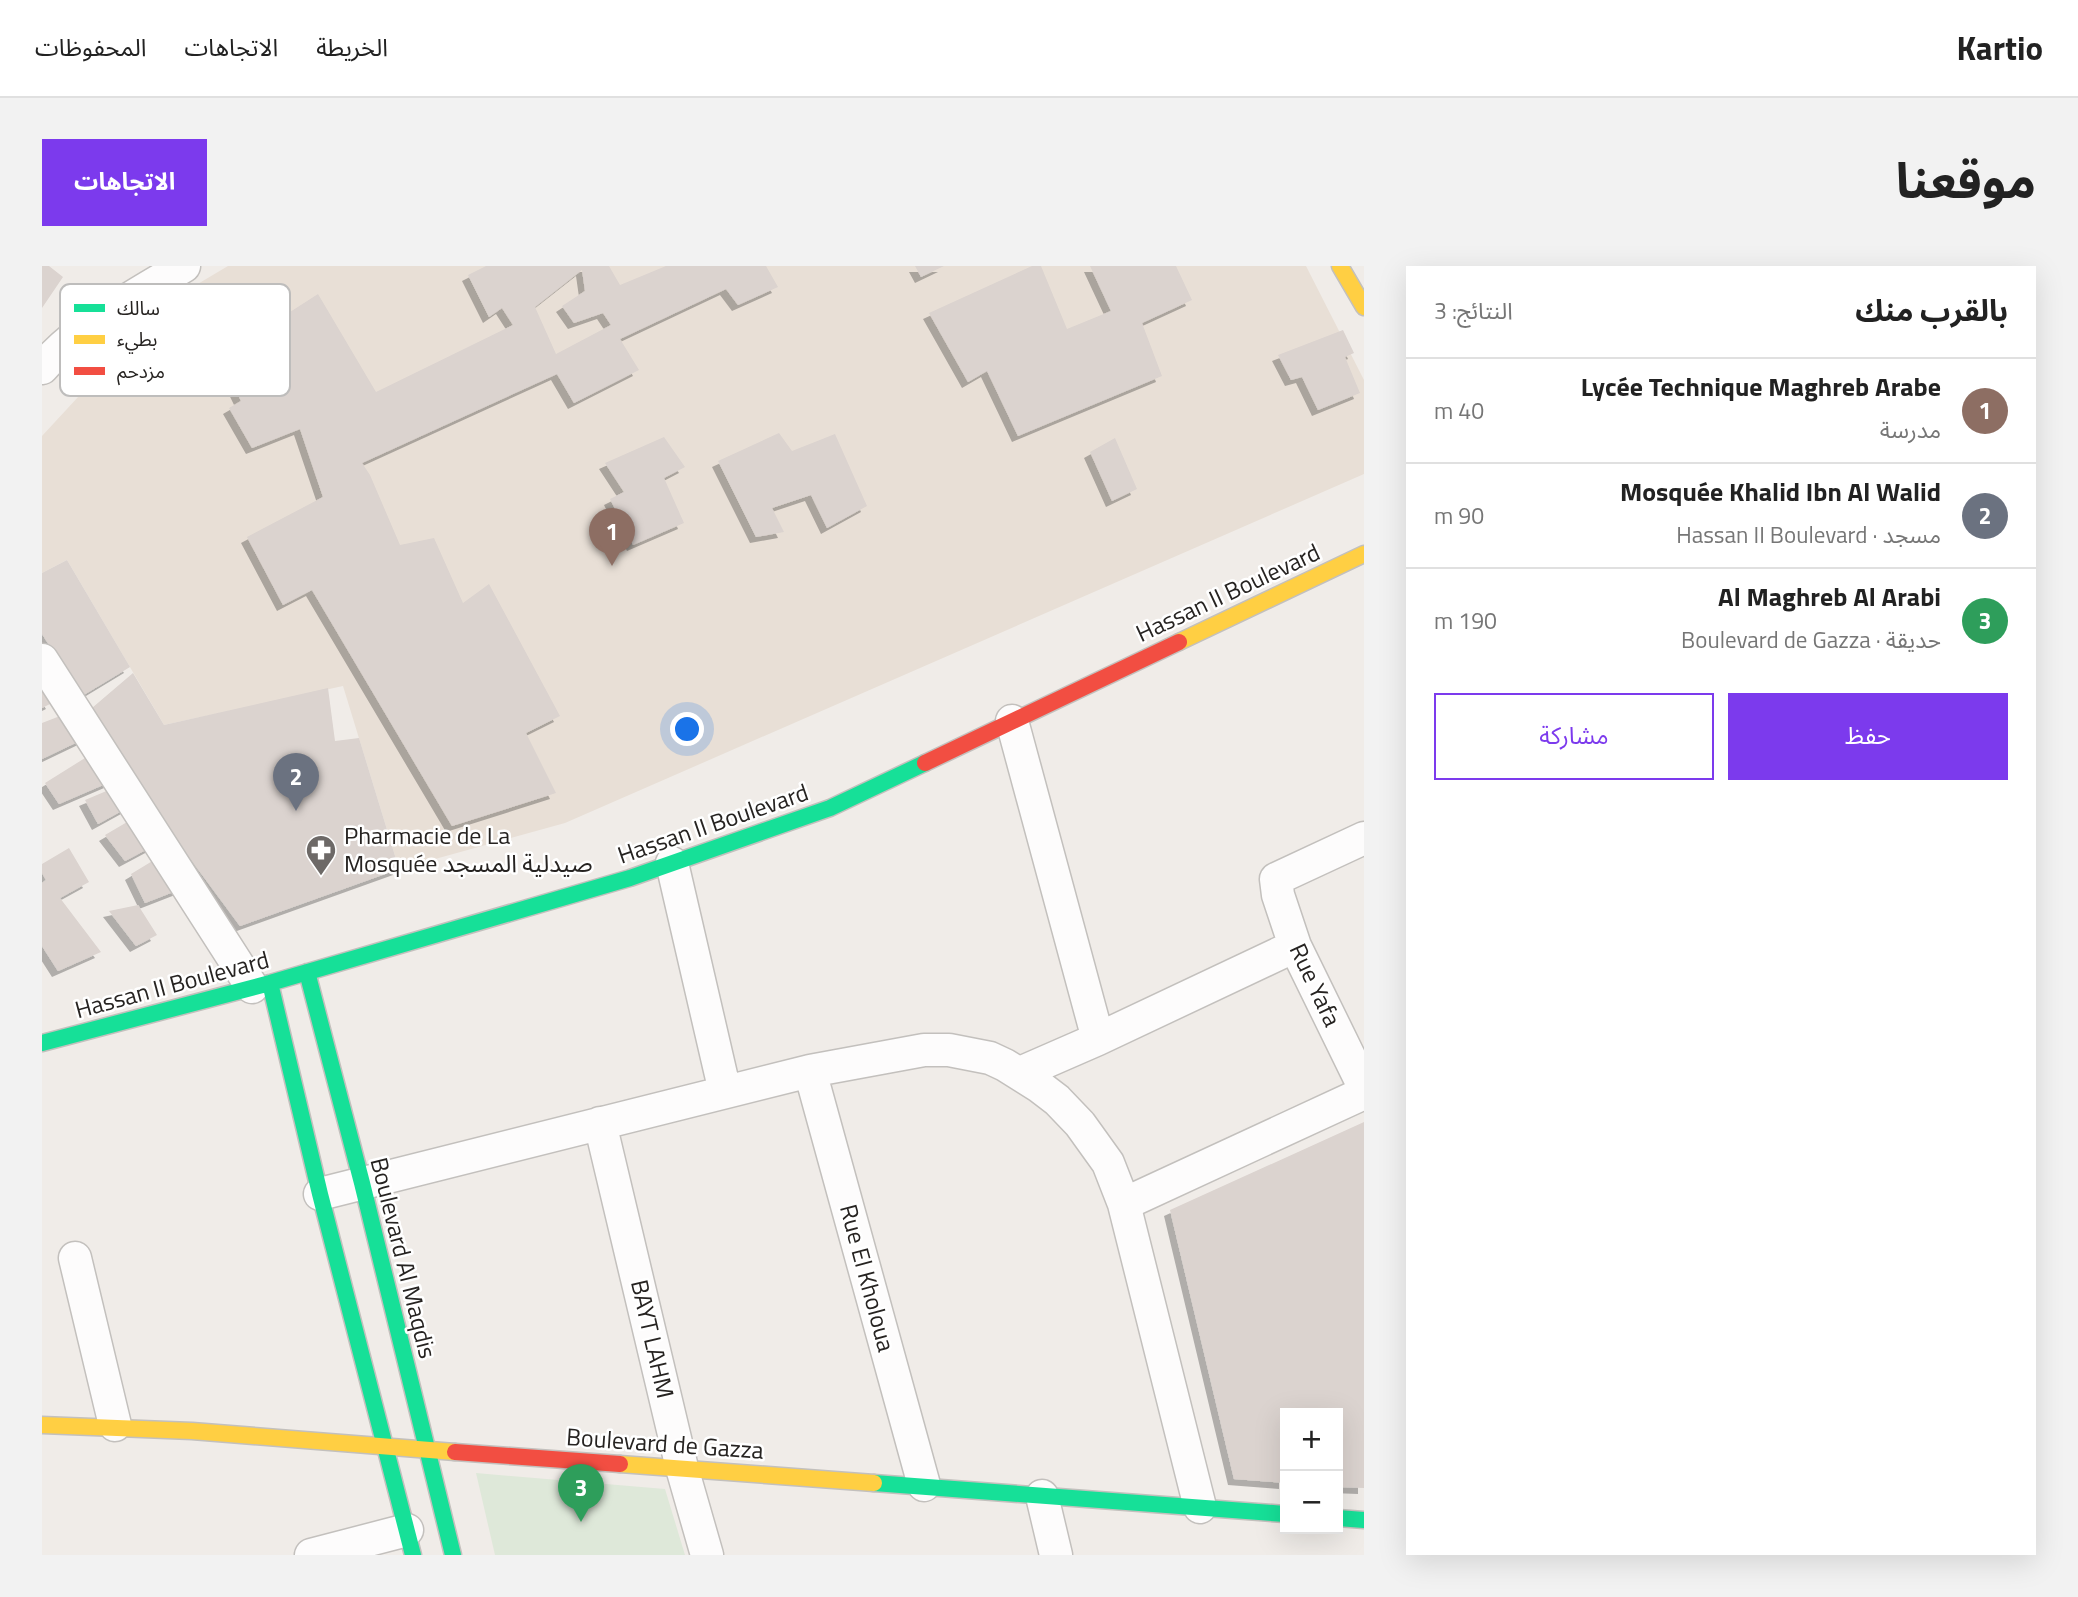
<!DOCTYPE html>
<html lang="ar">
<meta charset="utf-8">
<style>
body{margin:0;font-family:"Titillium Web","Noto Sans Arabic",sans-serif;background:#f2f2f2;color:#222;direction:rtl}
.controls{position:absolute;right:21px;bottom:21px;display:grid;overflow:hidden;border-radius:0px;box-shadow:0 7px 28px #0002}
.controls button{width:63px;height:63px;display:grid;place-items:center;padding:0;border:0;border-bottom:2px solid #e0e0e0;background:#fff;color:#222;font:35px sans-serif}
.you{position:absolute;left:646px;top:464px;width:24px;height:24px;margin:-18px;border:5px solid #fff;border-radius:50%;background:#1a73e8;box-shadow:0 0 0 10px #1a73e833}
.badge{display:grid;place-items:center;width:46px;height:46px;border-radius:50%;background:#7c3aed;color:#fff;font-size:23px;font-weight:700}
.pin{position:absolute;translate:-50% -58px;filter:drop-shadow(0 2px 4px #0008)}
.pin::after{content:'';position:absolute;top:37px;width:24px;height:21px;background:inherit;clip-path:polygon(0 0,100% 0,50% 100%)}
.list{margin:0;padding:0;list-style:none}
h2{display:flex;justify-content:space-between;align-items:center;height:91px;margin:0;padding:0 28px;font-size:30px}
h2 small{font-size:23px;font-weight:400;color:#767676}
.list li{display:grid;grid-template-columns:46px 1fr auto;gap:21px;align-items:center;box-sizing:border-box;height:105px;padding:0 28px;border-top:2px solid #e0e0e0}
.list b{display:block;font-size:26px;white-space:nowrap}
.list p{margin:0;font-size:23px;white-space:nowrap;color:#767676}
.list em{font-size:23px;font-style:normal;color:#767676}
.actions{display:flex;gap:14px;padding:21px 28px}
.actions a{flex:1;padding:16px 0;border:2px solid #7c3aed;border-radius:0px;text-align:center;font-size:24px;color:#7c3aed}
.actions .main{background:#7c3aed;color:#fff}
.map{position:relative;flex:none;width:1322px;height:1289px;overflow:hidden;direction:ltr;border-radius:0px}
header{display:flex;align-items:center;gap:42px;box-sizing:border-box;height:98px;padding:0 35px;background:#fff;border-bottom:2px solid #e0e0e0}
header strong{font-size:33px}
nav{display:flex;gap:38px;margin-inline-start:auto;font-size:24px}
.intro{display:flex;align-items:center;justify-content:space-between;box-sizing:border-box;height:168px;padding:0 42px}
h1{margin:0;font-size:49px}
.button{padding:18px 32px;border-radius:0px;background:#7c3aed;color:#fff;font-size:24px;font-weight:700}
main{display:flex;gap:42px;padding:0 42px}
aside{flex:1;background:#fff;border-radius:0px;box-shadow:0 7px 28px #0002}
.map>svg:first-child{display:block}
.built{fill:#e8dfd6}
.green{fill:#dee8d9}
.building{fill:#dbd3cf;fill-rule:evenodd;filter:url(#shadow)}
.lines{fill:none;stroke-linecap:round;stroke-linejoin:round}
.street-casing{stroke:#c3c0bd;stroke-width:35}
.fast-casing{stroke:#c3c0bd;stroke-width:19}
.slow-casing{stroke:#c3c0bd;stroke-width:19}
.jam-casing{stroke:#c3c0bd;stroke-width:19}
.street{stroke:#fdfcfc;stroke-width:32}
.fast{stroke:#16e098;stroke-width:16}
.slow{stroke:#ffcf43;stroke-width:16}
.jam{stroke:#f24e42;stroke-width:16}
.labels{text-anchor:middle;stroke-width:5;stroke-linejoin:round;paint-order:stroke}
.street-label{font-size:24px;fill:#262321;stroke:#fff}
.poi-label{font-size:24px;fill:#262321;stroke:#fff;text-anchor:start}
.key{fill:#fff;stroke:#bebdbc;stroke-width:2}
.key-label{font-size:19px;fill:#262321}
</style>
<header>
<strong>Kartio</strong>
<nav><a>الخريطة</a><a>الاتجاهات</a><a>المحفوظات</a></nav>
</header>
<div class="intro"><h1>موقعنا</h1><a class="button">الاتجاهات</a></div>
<main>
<aside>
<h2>بالقرب منك<small>النتائج: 3</small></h2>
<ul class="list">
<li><span class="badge" style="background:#8d6e63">1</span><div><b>Lycée Technique Maghreb Arabe</b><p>مدرسة</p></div><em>40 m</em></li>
<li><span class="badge" style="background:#6b7280">2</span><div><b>Mosquée Khalid Ibn Al Walid</b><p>مسجد · Hassan II Boulevard</p></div><em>90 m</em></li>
<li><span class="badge" style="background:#2e9e5b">3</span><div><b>Al Maghreb Al Arabi</b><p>حديقة · Boulevard de Gazza</p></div><em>190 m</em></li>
</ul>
<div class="actions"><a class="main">حفظ</a><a>مشاركة</a></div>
</aside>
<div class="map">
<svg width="1322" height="1289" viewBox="0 0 1322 1289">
<defs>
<filter id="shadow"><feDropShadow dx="-6" dy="6" stdDeviation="0" flood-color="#0004"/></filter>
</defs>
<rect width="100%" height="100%" fill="#f0ece8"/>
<path class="built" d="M186,0H1264L1322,114V208L523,557L357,603L301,420L122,459L25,294L0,307V170L122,38Z"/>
<path class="green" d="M434,1207L623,1223L643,1289H453Z"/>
<path class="building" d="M0,0H7L21,11L0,42Z
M444,0H567L578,19L624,0H724L736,21L696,39L684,23L578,73L597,104L532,137L515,108L320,197L328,209L358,279L392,272L421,337L447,318L518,450L484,467L514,527L410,560L270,324L241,339L205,271L281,231L258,163L210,182L187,142L199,135L169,73L206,65L218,81L241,70L234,55L276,28L334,126L471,59L460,42L447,51L426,9ZM540,4L543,25L520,40L532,57L561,47L569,59L514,88L493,41Z
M873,0H902L879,11Z
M990,0H999L1025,63L1069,45L1048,0H1134L1150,34L1100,57L1120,110L976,170L945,105L926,116L887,47Z
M1301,64L1312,87L1303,91L1318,127L1276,144L1260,111L1249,114L1236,89Z
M737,167L750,185L793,168L825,240L785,262L769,229L730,242L742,266L714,271L676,195Z
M622,171L643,201L622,212L642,257L591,279L568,233L582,226L563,197Z
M1073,172L1095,223L1070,235L1048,186Z
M25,294L88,401L40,430L0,368V307Z
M91,407L122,459L286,422L293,475L317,472L357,603L198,660L98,525L81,492L50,442Z
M0,422L10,437L0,442Z
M31,445L48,470L0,493V457Z
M51,487L75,513L17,538L3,517Z
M74,521L85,542L56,558L43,534Z
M97,549L113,579L83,595L63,569Z
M27,582L47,616L18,632L59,686L16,705L0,680V617L4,614L0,607V598Z
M117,591L139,623L103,637L89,608Z
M96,639L115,669L94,680L67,645Z
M1322,856V1222L1296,1221V1147H1243V1217L1192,1213L1128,944Z"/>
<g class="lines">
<g class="street-casing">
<path id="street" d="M0,102C37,59 94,29 142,0
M0,394L210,721
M970,455L1056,773
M1322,572L1234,613L1236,629L1253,680L1322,821
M630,597L683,826
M768,805L882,1219
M978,807L1056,773L1253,680
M558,857L640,1202L665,1289
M278,928L768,805L882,784H907L948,792L963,799L998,821L1015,834L1038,858L1066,897L1082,938L1158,1241
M1082,938L1322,827
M33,992L73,1159
M1000,1230L1014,1289
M269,1289L365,1264"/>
</g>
<g class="fast-casing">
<path id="fast" d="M265,706L320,917L411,1289
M228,717L278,928L371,1289
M0,777L228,717L588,612L788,542L883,497
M832,1217L1243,1248
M1296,1252L1322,1254"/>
</g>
<g class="slow-casing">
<path id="slow" d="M1298,0L1322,41
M1137,376L1322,288
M0,1159L150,1165L413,1186
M578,1198L832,1217"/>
</g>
<g class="jam-casing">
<path id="jam" d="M883,497L1137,376
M413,1186L578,1198"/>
</g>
<use href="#street" class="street"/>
<use href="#fast" class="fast"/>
<use href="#slow" class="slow"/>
<use href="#jam" class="jam"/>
</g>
<defs>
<g id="pharmacy-pin" transform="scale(1.575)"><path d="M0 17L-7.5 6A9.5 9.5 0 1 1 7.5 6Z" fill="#6d6967" stroke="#fff"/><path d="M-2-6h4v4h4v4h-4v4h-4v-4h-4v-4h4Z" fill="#fff"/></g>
</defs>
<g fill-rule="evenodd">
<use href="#pharmacy-pin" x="279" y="584"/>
</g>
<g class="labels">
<g class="street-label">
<text transform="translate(1186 327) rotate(-25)" y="8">Hassan II Boulevard</text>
<text transform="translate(671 558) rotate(-19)" y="8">Hassan II Boulevard</text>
<text transform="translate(130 719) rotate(-15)" y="8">Hassan II Boulevard</text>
<text transform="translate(1273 719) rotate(65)" y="8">Rue Yafa</text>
<text transform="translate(361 992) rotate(76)" y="8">Boulevard Al Maqdis</text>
<text transform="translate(825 1012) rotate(75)" y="8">Rue El Kholoua</text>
<text transform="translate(610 1073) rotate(77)" y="8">BAYT LAHM</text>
<text transform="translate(623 1178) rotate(4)" y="8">Boulevard de Gazza</text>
</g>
<g class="poi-label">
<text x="302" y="578">Pharmacie de La<tspan x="302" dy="28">Mosquée صيدلية المسجد</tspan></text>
</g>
</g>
<rect x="18" y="18" width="230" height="112" rx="10" class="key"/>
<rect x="32" y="38" width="31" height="8" fill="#16e098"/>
<rect x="32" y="69" width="31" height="9" fill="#ffcf43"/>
<rect x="32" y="101" width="31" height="8" fill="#f24e42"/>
<g class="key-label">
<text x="75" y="49">سالك</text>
<text x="75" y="80">بطيء</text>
<text x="75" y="112">مزدحم</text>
</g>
</svg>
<div class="controls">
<button>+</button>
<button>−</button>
</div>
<div class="you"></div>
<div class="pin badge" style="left:570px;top:300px;background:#8d6e63">1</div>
<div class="pin badge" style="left:254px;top:545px;background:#6b7280">2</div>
<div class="pin badge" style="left:539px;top:1256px;background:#2e9e5b">3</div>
</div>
</main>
